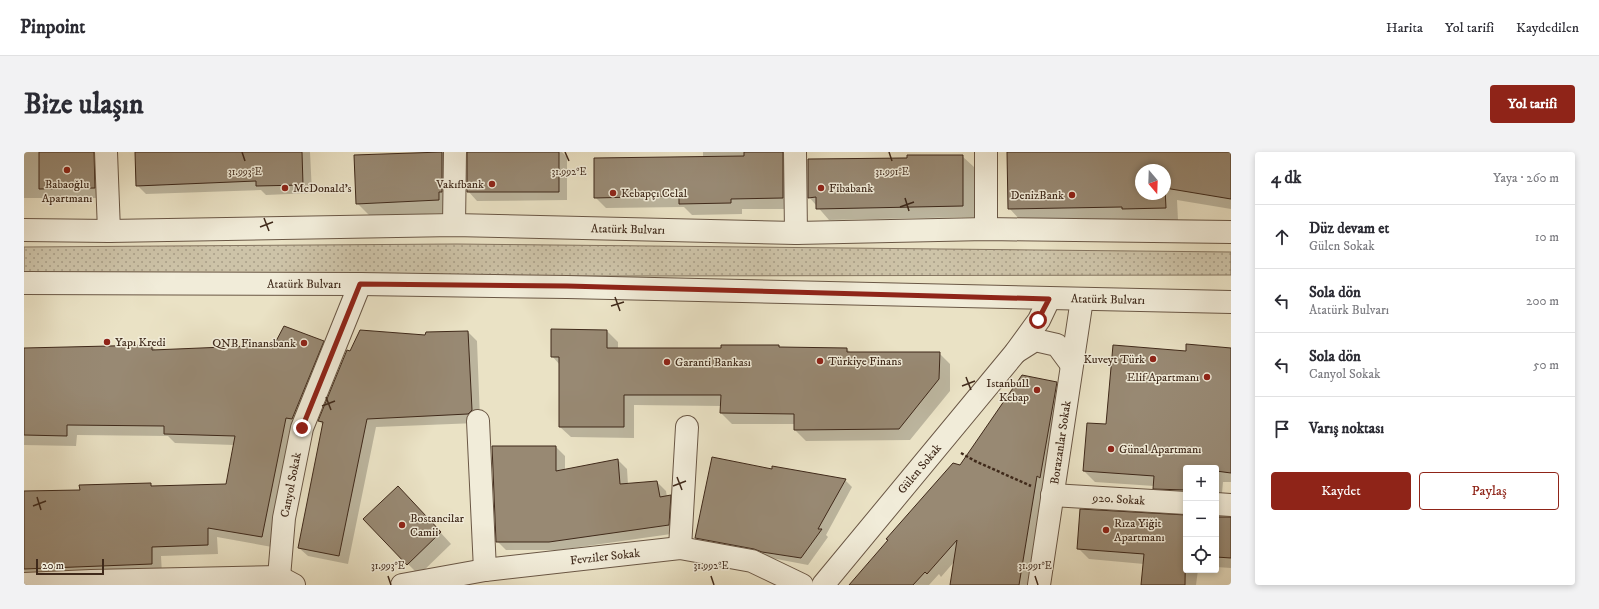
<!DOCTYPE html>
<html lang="tr">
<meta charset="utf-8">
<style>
body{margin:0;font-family:"IM FELL DW Pica",serif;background:#f2f2f3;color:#2b2b33}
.controls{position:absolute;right:12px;bottom:12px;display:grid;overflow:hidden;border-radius:4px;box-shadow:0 2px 6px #0003}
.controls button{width:36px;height:36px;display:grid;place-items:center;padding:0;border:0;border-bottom:1px solid #e1e1e2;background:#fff;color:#2b2b33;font:20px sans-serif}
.compass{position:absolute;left:1111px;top:12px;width:36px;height:36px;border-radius:50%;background:#fff;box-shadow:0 2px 6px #0003;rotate:161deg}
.scale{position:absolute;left:12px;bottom:10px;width:68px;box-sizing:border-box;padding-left:4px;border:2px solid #3f291a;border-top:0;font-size:11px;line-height:14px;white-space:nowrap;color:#3f291a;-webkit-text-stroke:3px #f1ecd9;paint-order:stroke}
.stop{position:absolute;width:12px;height:12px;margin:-9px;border:3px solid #8f2418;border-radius:50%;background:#fff}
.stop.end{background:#8f2418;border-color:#fff;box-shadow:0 1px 4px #0008}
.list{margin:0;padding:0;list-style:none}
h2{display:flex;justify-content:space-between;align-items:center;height:52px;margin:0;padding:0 16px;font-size:17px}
h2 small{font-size:13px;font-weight:400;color:#7c7c81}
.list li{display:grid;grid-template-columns:26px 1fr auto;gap:12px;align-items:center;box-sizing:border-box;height:64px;padding:0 16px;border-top:1px solid #e1e1e2}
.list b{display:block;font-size:15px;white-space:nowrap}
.list p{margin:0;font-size:13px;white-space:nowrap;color:#7c7c81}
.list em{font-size:13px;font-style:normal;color:#7c7c81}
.actions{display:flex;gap:8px;padding:12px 16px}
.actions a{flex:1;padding:9px 0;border:1px solid #8f2418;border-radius:4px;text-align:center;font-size:14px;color:#8f2418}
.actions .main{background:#8f2418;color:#fff}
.icon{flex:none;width:22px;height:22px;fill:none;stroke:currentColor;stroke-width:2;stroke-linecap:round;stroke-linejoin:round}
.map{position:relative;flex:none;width:1207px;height:433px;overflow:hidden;border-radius:4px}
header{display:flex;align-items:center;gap:24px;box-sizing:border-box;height:56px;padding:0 20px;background:#fff;border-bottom:1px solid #e1e1e2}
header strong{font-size:19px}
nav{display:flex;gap:22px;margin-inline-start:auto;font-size:14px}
.intro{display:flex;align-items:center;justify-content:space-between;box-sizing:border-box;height:96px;padding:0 24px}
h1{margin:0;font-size:28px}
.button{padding:10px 18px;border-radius:4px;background:#8f2418;color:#fff;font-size:14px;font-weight:700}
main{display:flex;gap:24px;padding:0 24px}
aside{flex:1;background:#fff;border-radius:4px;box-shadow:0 2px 6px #0003}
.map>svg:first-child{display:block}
.green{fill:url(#green-dots);stroke:#867661}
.shadow{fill:#0003;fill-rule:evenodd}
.building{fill:#988973;stroke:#3f291a;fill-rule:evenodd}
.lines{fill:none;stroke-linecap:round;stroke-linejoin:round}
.minor-casing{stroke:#6a5745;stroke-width:24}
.path{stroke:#3f291a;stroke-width:2.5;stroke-dasharray:3 2;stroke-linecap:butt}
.minor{stroke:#f1ecd9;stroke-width:22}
.route{stroke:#8f2418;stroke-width:5}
.ticks{fill:none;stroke:#3f291a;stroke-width:1.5}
.poi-dot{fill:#8f2418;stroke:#f1ecd9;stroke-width:1.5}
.labels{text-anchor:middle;stroke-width:3;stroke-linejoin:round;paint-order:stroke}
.poi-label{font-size:12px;fill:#3f291a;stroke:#f1ecd9;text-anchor:start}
.street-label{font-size:12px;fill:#3f291a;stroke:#f1ecd9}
.ticks-label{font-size:10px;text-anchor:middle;fill:#3f291a;stroke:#f1ecd9;stroke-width:3;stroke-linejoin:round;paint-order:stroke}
</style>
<header>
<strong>Pinpoint</strong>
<nav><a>Harita</a><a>Yol tarifi</a><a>Kaydedilen</a></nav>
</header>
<div class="intro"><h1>Bize ulaşın</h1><a class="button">Yol tarifi</a></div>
<main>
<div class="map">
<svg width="1207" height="433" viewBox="0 0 1207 433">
<defs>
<pattern id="green-dots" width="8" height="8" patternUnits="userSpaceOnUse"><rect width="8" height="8" fill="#cdc3a8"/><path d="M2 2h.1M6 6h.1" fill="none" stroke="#a89e88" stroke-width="1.8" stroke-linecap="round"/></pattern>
</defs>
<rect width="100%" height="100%" fill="#eae2c5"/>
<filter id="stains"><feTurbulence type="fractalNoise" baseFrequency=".005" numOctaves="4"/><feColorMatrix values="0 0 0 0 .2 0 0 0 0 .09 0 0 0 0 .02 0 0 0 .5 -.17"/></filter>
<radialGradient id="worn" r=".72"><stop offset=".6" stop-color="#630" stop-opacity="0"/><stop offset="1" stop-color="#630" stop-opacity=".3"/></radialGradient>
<path class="green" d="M432,92L1207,100V123L0,125V95Z"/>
<path class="shadow" d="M0,0H82L81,46H0Z
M112,0H286L288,41L242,43L237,38L122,42L113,33Z
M418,0L431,13L428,61L346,64L333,51L331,4Z
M444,0H538L543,5V48L453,49L444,39Z
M679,0H771L770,57H718V62L668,63L660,55L582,56L571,45L679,6Z
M984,0H1207V57L1153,48L1154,68L1111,69L1109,67L997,69L985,56ZM1117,18H1141V42H1117Z
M938,4L950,15V65L805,68L785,45V8Z
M583,179L594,190V197H698L755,194L757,196L823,197L827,201H915L926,212V239L886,288L782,289L771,278V272H708L697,261L698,254L610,253V286L547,285L536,275V213L528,204Z
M444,180L453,189L456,267L453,271L352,275L324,412L284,404L275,396L299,273L295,269L327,200L402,184Z
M299,190L309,200L248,395L193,385L194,402L137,404L138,422L0,426V340L57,339L126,332L129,335L203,333L210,293L151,291L144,284L53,283L52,294L0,293V197L128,194L132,199L251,194Z
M1207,197V330H1199L1197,352L1192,357V316H1162V349L1141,347L1130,336V334L1071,330L1060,319L1083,273L1163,200Z
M1032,231L1042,240L1008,433H927L930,410L917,425L915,422L905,433H827L936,314Z
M532,295L541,304V318L594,308L603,317L604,333L633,330L642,339L643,345L646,344L655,353L654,381L535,398H482L473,389Z
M748,318L821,328L828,335L802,383L804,385L784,413L680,393L672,386Z
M385,346L427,392L395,423L384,412Z
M1057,358L1162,364V418H1174L1172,433H1118L1120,412L1065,407L1054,396Z
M1192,364L1207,366V416L1192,415Z"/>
<path class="building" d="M15,0H70L71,36L15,37Z
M111,0H278L279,33L232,34V29L112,34Z
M418,0V40H415V48L332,52L330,3Z
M443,0H535V40H443Z
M720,0H759V46L707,47V51L655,52V44L570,46V6L720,4Z
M983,0H1207V47L1141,36L1142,56L1098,57V55L984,57ZM1117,18H1141V42H1117Z
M883,3H939V54L792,57V45L784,46V7L883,6Z
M260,174L300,189L268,267L262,266L238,385L184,376V393L128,395V412L0,417V339L56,338L55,333L127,331V334L202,332L211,284L140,282V274L43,273V284L0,283V196L128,193V198L250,193Z
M527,177L583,178V196H697V193H755V195L823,196V200H916L915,227L875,277L770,278V262L696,261L697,243H600V275H535V205H527Z
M336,178L401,183L402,180L444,179L448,258L444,262L343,267L315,404L274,396L299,270L294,269L323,198L326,199Z
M1162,192L1207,196V321L1192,319V316H1162V338L1129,337L1130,324L1059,319L1063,271L1082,272L1089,193L1162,199Z
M998,223L1033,230L1016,326L1013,324L995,433H926L933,388L903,422L901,420L889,433H825L864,388L862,387L929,311L936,313Z
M468,294H532V319L594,307L596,332L633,329L636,345L647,343L645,373L525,390H472Z
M688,305L748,317V314L822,327L794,377H798L777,406L738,400L730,397L671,386Z
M374,334L417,380L383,413L339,367Z
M1056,357L1162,363L1161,433H1117L1120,402L1053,397Z
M1192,365H1207V406L1192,405Z"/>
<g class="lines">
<g class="minor-casing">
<g id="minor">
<path d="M82,0L85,79"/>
<path d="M771,0L772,81"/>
<path d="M430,73L431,0"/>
<path d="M962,77V0"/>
<path id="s1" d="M0,78L85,79L430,73L772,81L962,77L1207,80"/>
<path id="s2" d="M0,131L336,132L543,135L1207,150"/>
<path d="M992,200L1011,188L1033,193L1047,212"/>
<path d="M454,269L461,418"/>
<path id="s3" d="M1028,343L1162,351"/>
<path d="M1192,352L1207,353"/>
<path d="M656,396L663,275"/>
<path id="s4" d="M255,425L260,366L278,276L336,132"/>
<path d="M0,432L67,429L255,425L270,433"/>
<path id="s5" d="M378,433L461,418L656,396L728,409L778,433"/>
<path id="s6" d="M799,433L991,201L1015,168L1025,147"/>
<path id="s7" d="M1015,433L1058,147"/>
</g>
</g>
<path class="path" d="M937,301L951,309L1007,334"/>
<use href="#minor" class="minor"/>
</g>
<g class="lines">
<path class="route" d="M278,276L336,132L543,134L1025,147L1014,168"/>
</g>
<path class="ticks" d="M218,0L221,9M541,0L545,9M865,0L868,9M881,46L885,59M876,55L890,50M240,66L245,79M236,75L249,70M591,145L596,159M587,154L600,150M942,225L947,238M938,234L951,229M302,245L307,258M298,254L311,249M653,325L658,338M649,334L662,329M13,345L17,358M9,354L22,349M364,424L367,433M687,424L690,433M1011,424L1014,433"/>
<g class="poi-dot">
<circle cx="43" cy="18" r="4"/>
<circle cx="468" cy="32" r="4"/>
<circle cx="261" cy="36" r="4"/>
<circle cx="797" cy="36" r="4"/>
<circle cx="589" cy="41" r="4"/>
<circle cx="1048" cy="43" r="4"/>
<circle cx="83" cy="190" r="4"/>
<circle cx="280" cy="191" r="4"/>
<circle cx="1129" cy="207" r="4"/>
<circle cx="796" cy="209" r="4"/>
<circle cx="643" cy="210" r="4"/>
<circle cx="1183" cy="225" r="4"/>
<circle cx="1013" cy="238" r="4"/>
<circle cx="1087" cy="297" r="4"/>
<circle cx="378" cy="373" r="4"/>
<circle cx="1082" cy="378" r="4"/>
</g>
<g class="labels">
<g class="poi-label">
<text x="43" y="36" text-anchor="middle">Babaoğlu<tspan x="43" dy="14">Apartmanı</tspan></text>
<text x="460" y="36" text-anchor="end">Vakıfbank</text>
<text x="269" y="40">McDonald's</text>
<text x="805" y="40">Fibabank</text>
<text x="597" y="45">Kebapçı Celal</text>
<text x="1040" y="47" text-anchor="end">DenizBank</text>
<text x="91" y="194">Yapı Kredi</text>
<text x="272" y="195" text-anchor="end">QNB Finansbank</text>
<text x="1121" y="211" text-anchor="end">Kuveyt Türk</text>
<text x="804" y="213">Türkiye Finans</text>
<text x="651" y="214">Garanti Bankası</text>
<text x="1175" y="229" text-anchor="end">Elif Apartmanı</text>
<text x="1005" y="235" text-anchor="end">Istanbull<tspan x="1005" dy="14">Kebap</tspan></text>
<text x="1095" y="301">Günal Apartmanı</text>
<text x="386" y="370">Bostancilar<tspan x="386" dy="14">Camii</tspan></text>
<text x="1090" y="375">Rıza Yiğit<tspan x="1090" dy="14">Apartmanı</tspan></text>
</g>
<g class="street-label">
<text dy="4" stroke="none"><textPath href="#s1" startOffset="604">Atatürk Bulvarı</textPath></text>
<text dy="4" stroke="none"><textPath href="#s2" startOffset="280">Atatürk Bulvarı</textPath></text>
<text dy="4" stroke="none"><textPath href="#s2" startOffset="1084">Atatürk Bulvarı</textPath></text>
<text dy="4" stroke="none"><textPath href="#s7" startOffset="144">Borazanlar Sokak</textPath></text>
<text dy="4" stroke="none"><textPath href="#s6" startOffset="151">Gülen Sokak</textPath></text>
<text dy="4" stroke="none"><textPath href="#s4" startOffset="93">Canyol Sokak</textPath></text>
<text dy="4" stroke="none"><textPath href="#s3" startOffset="67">920. Sokak</textPath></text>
<text dy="4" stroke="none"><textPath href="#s5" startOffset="205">Fevziler Sokak</textPath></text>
</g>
</g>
<g class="ticks-label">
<text x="221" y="23">31.993°E</text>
<text x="545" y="23">31.992°E</text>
<text x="868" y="23">31.991°E</text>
<text x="364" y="417">31.993°E</text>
<text x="687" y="417">31.992°E</text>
<text x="1011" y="417">31.991°E</text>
</g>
<rect width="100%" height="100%" filter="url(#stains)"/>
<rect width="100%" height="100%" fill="url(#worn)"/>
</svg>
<div class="controls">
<button>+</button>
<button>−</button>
<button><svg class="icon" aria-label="locate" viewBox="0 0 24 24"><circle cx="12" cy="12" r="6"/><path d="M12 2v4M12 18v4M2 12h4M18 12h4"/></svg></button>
</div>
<svg class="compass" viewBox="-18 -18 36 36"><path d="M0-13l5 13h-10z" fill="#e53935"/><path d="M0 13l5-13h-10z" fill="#7c7c81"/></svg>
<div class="scale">20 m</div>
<div class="stop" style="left:1014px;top:168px"></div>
<div class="stop end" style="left:278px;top:276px"></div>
</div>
<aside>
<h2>4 dk<small>Yaya · 260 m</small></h2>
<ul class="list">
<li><svg class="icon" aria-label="ahead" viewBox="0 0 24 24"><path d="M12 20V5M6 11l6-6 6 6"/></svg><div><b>Düz devam et</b><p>Gülen Sokak</p></div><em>10 m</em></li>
<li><svg class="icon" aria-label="left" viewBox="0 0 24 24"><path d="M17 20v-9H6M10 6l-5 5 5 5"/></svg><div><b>Sola dön</b><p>Atatürk Bulvarı</p></div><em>200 m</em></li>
<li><svg class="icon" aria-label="left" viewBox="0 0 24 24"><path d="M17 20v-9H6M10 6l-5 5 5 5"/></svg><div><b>Sola dön</b><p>Canyol Sokak</p></div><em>50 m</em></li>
<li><svg class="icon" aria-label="arrive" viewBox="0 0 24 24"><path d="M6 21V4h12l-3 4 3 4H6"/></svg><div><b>Varış noktası</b></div></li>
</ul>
<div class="actions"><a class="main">Kaydet</a><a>Paylaş</a></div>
</aside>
</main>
